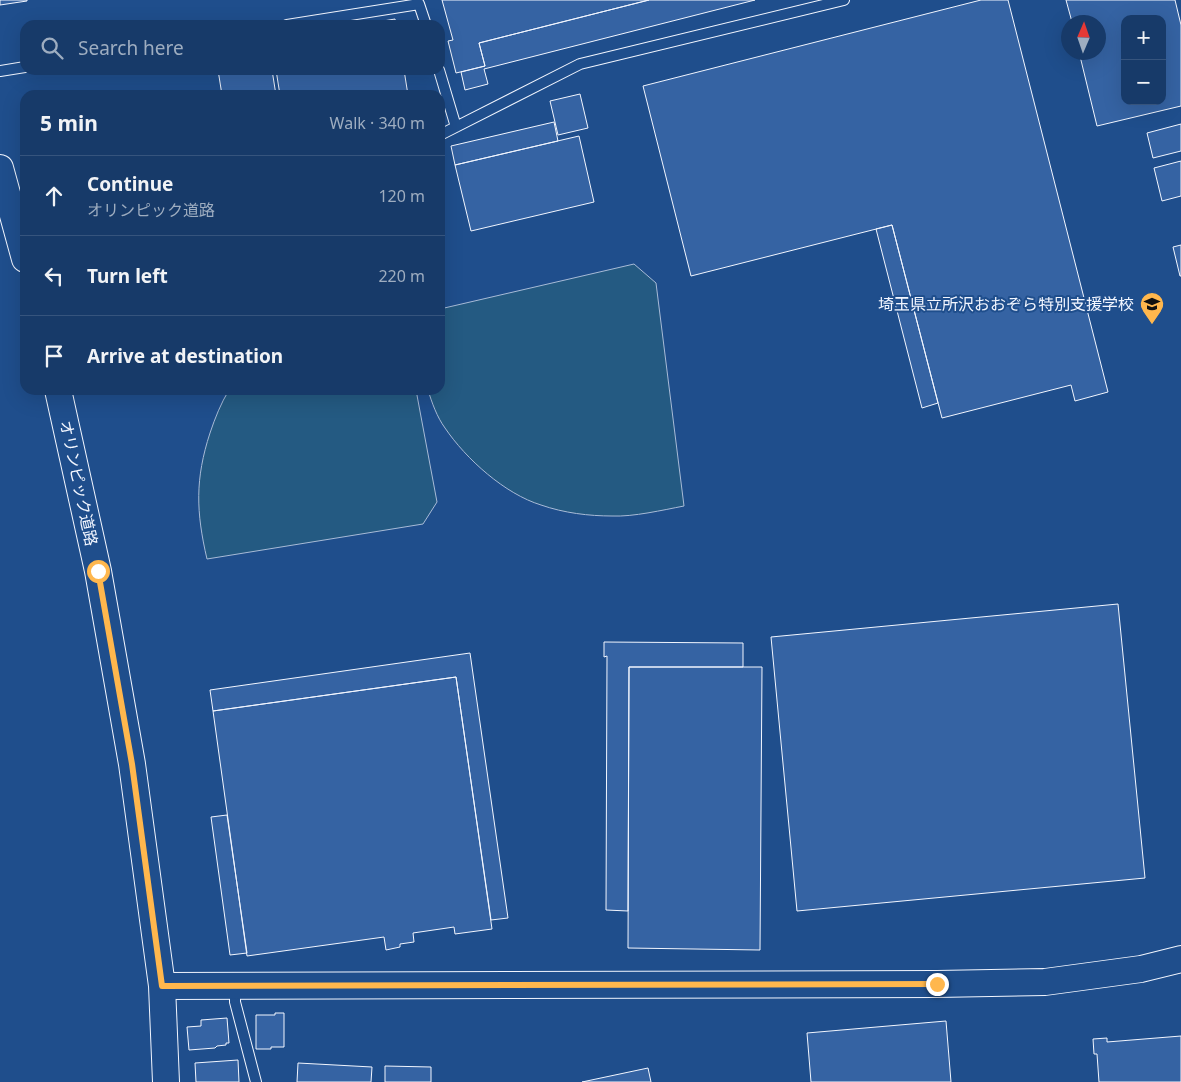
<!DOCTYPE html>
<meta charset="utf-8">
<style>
body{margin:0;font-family:"Noto Sans","Noto Sans JP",sans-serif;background:#244571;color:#f1f3f6}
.controls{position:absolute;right:15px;top:15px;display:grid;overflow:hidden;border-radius:10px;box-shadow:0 5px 20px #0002}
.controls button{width:45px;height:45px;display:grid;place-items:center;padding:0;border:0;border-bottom:1px solid #36547d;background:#173a69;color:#f1f3f6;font:25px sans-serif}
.compass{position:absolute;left:1061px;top:15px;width:45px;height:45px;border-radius:50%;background:#173a69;box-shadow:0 5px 20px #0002;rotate:2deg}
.stop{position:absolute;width:15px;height:15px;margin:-11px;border:4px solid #ffb74d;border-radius:50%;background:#fff}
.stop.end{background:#ffb74d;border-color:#fff;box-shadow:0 1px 5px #0008}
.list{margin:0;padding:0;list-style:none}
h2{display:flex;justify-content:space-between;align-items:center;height:65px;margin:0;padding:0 20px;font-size:21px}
h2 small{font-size:16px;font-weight:400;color:#9eadc0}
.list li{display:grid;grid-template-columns:32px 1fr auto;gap:15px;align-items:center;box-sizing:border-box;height:80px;padding:0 20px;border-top:1px solid #36547d}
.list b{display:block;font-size:19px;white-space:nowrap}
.list p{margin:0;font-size:16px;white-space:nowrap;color:#9eadc0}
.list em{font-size:16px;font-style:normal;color:#9eadc0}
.icon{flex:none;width:28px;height:28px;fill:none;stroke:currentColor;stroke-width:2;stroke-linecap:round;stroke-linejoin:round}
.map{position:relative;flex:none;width:1181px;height:1082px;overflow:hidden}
.search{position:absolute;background:#173a69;box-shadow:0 5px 20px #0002;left:20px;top:20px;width:425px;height:55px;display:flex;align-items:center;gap:12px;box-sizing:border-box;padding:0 18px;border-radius:15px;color:#9eadc0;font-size:19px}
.panel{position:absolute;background:#173a69;box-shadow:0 5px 20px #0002;left:20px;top:90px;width:425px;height:305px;border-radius:15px}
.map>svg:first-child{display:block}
.green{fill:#245a82;stroke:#a8bbd7}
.building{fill:#3563a3;stroke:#f2f6ff;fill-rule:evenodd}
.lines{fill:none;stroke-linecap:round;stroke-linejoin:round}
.service-casing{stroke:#f2f6ff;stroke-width:12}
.tertiary-casing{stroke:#f2f6ff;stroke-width:28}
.service{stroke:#1f4e8c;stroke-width:10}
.tertiary{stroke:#1f4e8c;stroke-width:26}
.route{stroke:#ffb74d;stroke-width:6}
.labels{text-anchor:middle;stroke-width:4;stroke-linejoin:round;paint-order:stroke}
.poi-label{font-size:16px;fill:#f2f6ff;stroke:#1f4e8c;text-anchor:end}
.street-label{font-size:16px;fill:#f2f6ff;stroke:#1f4e8c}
</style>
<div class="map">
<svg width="1181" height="1082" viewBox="0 0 1181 1082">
<rect width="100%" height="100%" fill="#1f4e8c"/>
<path class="green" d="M634,264L656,283L684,506C663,510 633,517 612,516C589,516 564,513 541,505C505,494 466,459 445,428C437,417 432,403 428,390H440V309Z
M229,390H416L437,502L423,524L207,559C196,512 195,479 210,433C215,418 221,403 229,390Z"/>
<path class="building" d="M0,0H27V1L0,5Z
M442,0H649L479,43L485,66L456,73L448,41L453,40Z
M649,0H755L484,69L488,84L465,90L461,72L485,66L479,43Z
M981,0H1008L1108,392L1075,401L1071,385L942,418L892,225L691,276L643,86Z
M1066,0H1175L1181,25V106L1097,126L1079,52H1098V22H1072ZM1125,19H1162V101H1125Z
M395,19L396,25H359Z
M218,70H272L276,95H222Z
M276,70H404L408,95H280Z
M580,94L588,128L558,135L550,101Z
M554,122L558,141L455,165L451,146Z
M1181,124V151L1153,158L1147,133Z
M579,136L594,202L471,231L455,165Z
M1181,161V196L1162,201L1154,168Z
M892,225L938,403L922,408L876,229Z
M1181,245V276H1180L1173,247Z
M1118,604L1145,878L797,911L771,637Z
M604,642L743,643V667H629L628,911L606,910L607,656L604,657Z
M470,653L508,918L491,920L456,677L213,711L210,690Z
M629,667H762L760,950L628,948Z
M456,677L492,929L455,934L454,927L413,933L414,942L400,944V947L386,950L384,937L247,956L213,711Z
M227,815L247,953L230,955L211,817Z
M275,1013H284V1047H271V1049H256V1015H275Z
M227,1018L229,1043H226V1045L217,1046L215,1048L189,1050L187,1027L201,1026V1020Z
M946,1021L951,1082H811L807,1033Z
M1181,1036V1082H1099L1097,1054H1094L1093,1039L1107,1038V1042Z
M238,1060L239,1082H196L195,1063Z
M298,1063L372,1067L371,1082H297Z
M385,1066L431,1067V1082H385Z
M648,1068L651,1082H582Z"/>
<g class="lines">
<g class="service-casing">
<path id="service" d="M287,25L419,4L426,25
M439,70L456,127
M0,71L25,67
M440,135L580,64L844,0
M235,987V1002L256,1082"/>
</g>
<g class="tertiary-casing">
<path id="tertiary" d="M0,168L25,259
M58,390L98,571L132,764L162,986L166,1082
M162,986L937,984L1045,982L1141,969L1181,959"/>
</g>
<use href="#service" class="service"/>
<use href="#tertiary" class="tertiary"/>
</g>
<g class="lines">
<path class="route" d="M98,571L132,764L162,986L937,984"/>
</g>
<defs>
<g id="school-pin" transform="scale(1.25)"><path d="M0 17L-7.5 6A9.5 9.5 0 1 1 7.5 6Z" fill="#ffb74d" stroke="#1f4e8c"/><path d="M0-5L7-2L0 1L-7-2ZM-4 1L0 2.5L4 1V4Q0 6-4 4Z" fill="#111"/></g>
</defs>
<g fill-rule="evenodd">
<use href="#school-pin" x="1152" y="304"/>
</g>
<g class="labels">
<g class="poi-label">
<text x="1134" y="310">埼玉県立所沢おおぞら特別支援学校</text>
</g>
<g class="street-label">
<text transform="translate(79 483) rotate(78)" y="6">オリンピック道路</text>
</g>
</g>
</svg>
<div class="controls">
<button>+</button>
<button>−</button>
</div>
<svg class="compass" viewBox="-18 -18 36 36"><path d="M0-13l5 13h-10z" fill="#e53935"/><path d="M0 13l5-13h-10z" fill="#9eadc0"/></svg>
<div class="stop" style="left:98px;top:571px"></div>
<div class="stop end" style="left:937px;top:984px"></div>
<div class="search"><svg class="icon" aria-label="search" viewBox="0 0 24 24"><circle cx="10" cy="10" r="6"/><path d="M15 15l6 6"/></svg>Search here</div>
<section class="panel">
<h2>5 min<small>Walk · 340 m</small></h2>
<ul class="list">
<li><svg class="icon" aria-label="ahead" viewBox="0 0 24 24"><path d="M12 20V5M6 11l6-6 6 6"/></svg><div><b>Continue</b><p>オリンピック道路</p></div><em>120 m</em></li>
<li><svg class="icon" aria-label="left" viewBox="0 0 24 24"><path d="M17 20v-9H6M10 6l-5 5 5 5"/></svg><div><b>Turn left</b></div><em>220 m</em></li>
<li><svg class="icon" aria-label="arrive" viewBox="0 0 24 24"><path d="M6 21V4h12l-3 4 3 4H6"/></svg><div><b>Arrive at destination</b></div></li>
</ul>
</section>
</div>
